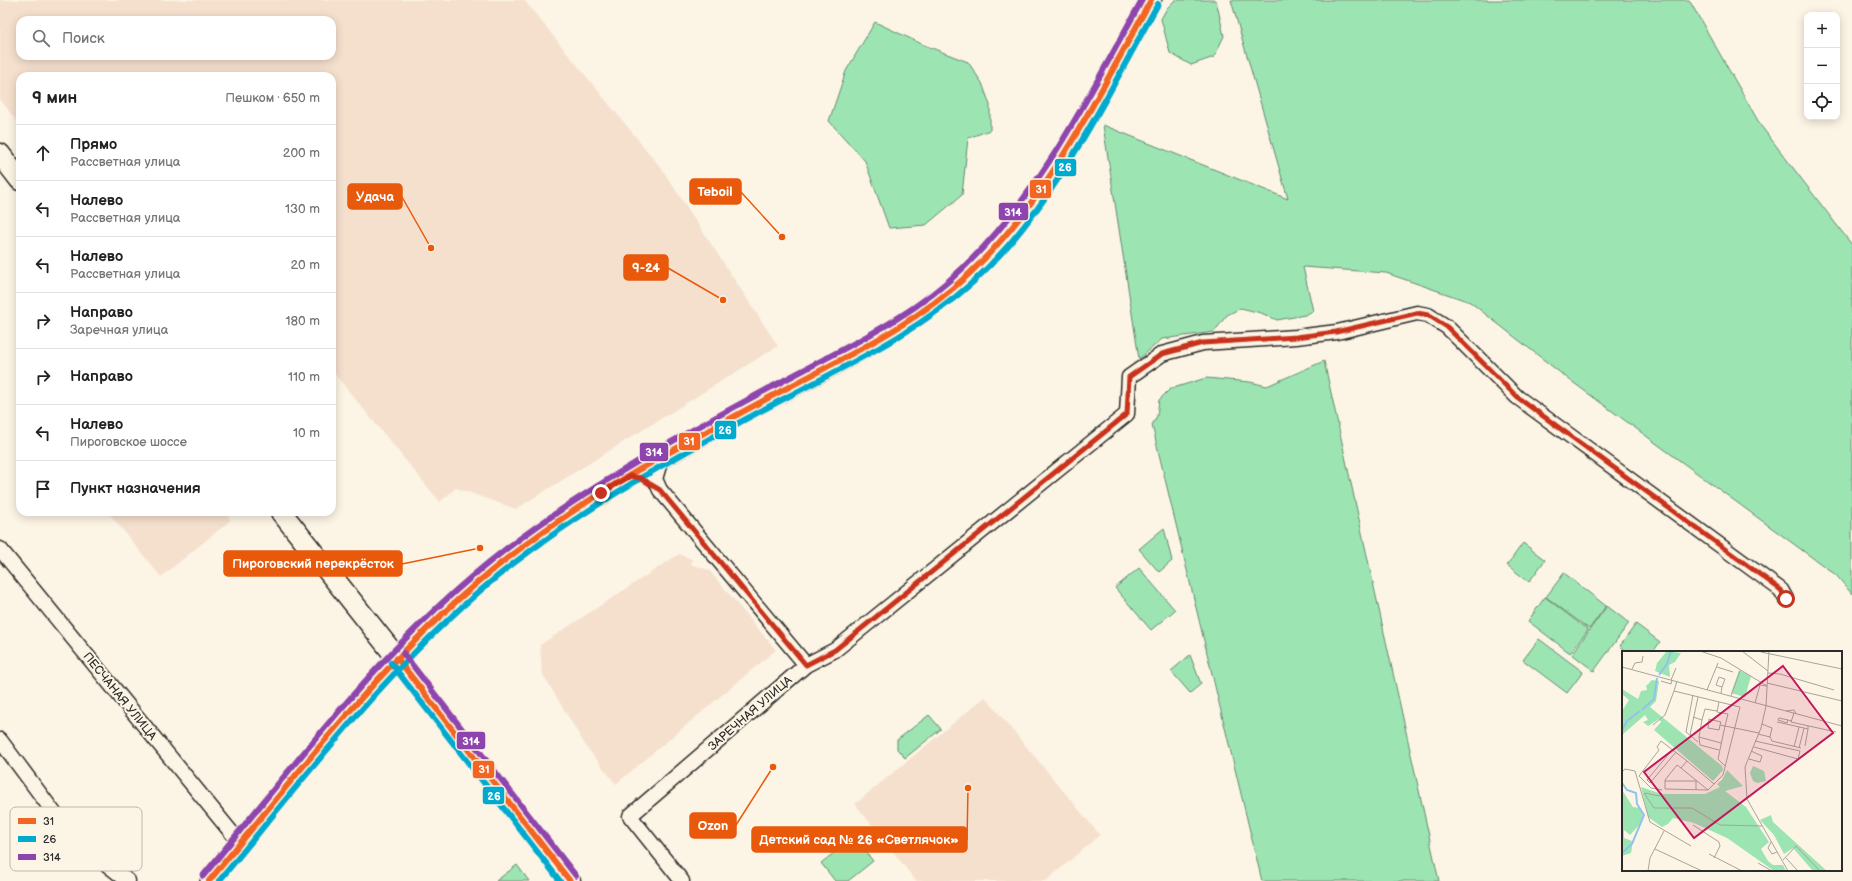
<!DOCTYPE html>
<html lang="ru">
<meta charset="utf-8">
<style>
body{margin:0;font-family:"Balsamiq Sans",sans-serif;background:#f2f2f2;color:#222}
.controls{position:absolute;right:12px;top:12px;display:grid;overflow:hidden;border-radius:8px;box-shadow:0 2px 10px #0003}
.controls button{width:36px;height:36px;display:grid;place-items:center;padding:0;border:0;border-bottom:1px solid #e0e0e0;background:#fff;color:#222;font:20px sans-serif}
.stop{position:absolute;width:12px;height:12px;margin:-9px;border:3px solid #c8321e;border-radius:50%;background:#fff}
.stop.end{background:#c8321e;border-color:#fff;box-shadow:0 1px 4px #0008}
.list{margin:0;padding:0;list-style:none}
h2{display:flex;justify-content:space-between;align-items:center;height:52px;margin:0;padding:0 16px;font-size:17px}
h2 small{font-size:13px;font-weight:400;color:#767676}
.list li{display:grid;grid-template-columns:26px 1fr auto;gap:12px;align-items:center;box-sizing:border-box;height:56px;padding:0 16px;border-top:1px solid #e0e0e0}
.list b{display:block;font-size:15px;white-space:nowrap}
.list p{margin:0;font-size:13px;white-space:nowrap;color:#767676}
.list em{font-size:13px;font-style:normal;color:#767676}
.icon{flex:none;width:22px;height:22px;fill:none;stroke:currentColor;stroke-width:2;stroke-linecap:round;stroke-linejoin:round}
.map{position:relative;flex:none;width:1852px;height:881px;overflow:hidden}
.search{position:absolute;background:#fff;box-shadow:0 2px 10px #0003;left:16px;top:16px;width:320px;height:44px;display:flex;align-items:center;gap:10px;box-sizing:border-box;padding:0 14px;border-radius:12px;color:#767676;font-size:15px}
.panel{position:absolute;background:#fff;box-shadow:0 2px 10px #0003;left:16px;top:72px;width:320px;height:444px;border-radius:12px}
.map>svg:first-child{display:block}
.built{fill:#f5e0ce;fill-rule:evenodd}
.green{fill:#9ce5b3;stroke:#64886f}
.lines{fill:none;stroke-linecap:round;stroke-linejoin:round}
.minor-casing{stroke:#2b2b2b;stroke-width:17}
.tertiary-casing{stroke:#2b2b2b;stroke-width:20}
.secondary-casing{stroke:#2b2b2b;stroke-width:23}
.minor{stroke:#fcf5e5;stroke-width:14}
.tertiary{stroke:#fcf5e5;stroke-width:17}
.secondary{stroke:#fcf5e5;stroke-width:20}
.bus-1-casing{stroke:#fcf5e5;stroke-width:9}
.bus-2-casing{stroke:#fcf5e5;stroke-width:9}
.bus-3-casing{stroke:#fcf5e5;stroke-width:9}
.bus-1{stroke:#f26522;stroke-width:6}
.bus-2{stroke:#00a9ce;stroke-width:6}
.bus-3{stroke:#8e44ad;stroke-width:6}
.route{stroke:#c8321e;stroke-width:5}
.labels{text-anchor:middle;stroke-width:4;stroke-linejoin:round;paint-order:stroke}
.street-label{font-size:12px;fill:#2b2b2b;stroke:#fcf5e5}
.inset-river{fill:none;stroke:#90c3ec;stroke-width:2}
.inset-road{fill:none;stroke:#a8a49b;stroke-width:1}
.view{fill:#c2185b;fill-opacity:0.15;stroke:#c2185b;stroke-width:2}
.inset-edge{fill:none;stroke:#2b2b2b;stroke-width:2}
.key{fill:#fcf5e5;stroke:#bdb8ad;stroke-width:1}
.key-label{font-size:11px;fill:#2b2b2b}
.leader{fill:none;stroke:#e8590c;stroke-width:1.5}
.callout-dot{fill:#e8590c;stroke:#fcf5e5;stroke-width:1.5}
.callout{fill:#e8590c;stroke:#e8590c;stroke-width:1.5}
.callout-label{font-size:13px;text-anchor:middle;font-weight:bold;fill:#fff}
.line-badge{stroke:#fcf5e5;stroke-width:1.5}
.badge-label{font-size:11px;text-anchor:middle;font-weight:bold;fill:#fff}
</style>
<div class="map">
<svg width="1852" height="881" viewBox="0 0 1852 881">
<rect width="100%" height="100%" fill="#fcf5e5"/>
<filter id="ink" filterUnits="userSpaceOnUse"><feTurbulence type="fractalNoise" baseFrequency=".025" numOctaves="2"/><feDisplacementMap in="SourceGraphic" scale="8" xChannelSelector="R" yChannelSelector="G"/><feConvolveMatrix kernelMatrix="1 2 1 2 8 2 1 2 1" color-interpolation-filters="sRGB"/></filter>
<g filter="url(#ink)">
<path class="built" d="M0,0H524L662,169L778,346L516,509L456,488L440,502L332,371V76H20V126L0,99ZM20,20H332V56H20Z
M108,512H224L231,520L161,577Z
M679,554L692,559L691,564L709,570L776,650L616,784L587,748L542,673L540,645Z
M985,697L1100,835L1046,881H916L855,804Z"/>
<path class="green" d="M1175,0H1216L1224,36L1214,57L1191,65L1170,53L1161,19L1167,8Z
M1231,0H1689L1761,126L1852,245V594L1836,575L1567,378L1470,302L1386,273L1303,267L1313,311L1305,315L1277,320L1261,313L1241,308L1227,315L1214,332L1162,339L1139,359L1103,125L1288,199Z
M875,22L924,45L968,62L982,83L990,105V130L968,138L962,195L926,225L889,228L865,161L829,121L846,71Z
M1324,361L1439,881H1262L1152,425L1157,416L1159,400L1170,389L1206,378L1250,382L1267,386Z
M1164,528L1172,561L1159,572L1139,549Z
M1523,543L1545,560L1529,582L1507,565Z
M1139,568L1175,610L1151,630L1115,588Z
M1564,573L1606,606L1589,629L1546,597Z
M1545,597L1588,630L1570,653L1528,621Z
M1607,606L1629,623L1594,671L1572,654Z
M1636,624L1660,642L1653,652H1628L1620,646Z
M1539,639L1583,672L1567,693L1523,660Z
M1190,655L1201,684L1190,693L1171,671Z
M929,715L941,729L905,758L897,749V740Z
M854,837L873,861L848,881H835L821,863Z
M517,865L529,881H496Z"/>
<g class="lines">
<g class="minor-casing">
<path id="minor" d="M661,459L655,479L660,490L806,665
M0,549L240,843
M0,740L72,837L128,881
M682,881L630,816L806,665L835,650L1127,414L1129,377L1162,354L1203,343L1296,337L1337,332L1417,313L1428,315L1447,327L1517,397L1781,590L1786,599"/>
</g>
<g class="tertiary-casing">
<path id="tertiary" d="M209,881L358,701L397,658"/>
</g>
<g class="secondary-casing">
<path id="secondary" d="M0,154L20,180
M281,512L397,658L570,881
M397,658C433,623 469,588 507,558C576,504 653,462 730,419C808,376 900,337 966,276C1047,203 1098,94 1151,0"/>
</g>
<use href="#minor" class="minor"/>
<use href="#tertiary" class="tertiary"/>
<use href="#secondary" class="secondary"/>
<g class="bus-1-casing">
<path id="bus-1" d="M397,658L570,881
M209,881C303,768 392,647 509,557C594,491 690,440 785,389C849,355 916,324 969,274C1049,198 1098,95 1151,0"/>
</g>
<g class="bus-2-casing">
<path id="bus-2" d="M391,663L560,881
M219,881C311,770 399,652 514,563C599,498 694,446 789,396C853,362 919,331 973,282C1055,206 1104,100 1158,4"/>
</g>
<g class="bus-3-casing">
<path id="bus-3" d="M403,653L576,876
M203,876C297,762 388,639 506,549C592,484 687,432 781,382C844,348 912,318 964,267C1042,192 1090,93 1142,0"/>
</g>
<use href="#bus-1" class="bus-1"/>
<use href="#bus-2" class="bus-2"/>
<use href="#bus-3" class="bus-3"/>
</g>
</g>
<g class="lines" filter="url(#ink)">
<path class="route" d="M601,493L630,476L640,478L660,490L806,665L835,650L1127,414L1129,377L1162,354L1203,343L1296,337L1336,332L1417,313L1428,315L1447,327L1517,397L1781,590L1786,599"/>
</g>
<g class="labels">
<g class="street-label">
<text transform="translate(120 696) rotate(51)" y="4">ПЕСЧАНАЯ УЛИЦА</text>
<text transform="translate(750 713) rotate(-41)" y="4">ЗАРЕЧНАЯ УЛИЦА</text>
</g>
</g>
<g transform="translate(1622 651)">
<rect width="220" height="220" fill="#fcf5e5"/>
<path d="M45,0L59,2L53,11L47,14L48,26L33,20L35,12ZM117,19L129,25L123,46L109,42ZM30,29L37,30L34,50L28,56L100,115L101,119L91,130L32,79L39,71L37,68L26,75L21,71L26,69L23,64L0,84V60L7,49L0,43V38L16,48L19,40L25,39L24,35ZM131,115L142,120L144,130L135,132L131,130L128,122ZM105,119L121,135L103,140L124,156L147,191L139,198L146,210L151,214H161L164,220H152L105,187L72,172L51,167L46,173L40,176L26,166L19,136L40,143H83L98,136L95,133L100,129ZM0,139L11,156L18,157L21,164L19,172L8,184L2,179V187L10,190V197L9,202L0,205ZM149,164L151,171L205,220H191L171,197L162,203L152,184L138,169Z" fill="#9ce5b3"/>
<path class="inset-river" d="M37,24L45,13L49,0M20,59L32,48L35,27M0,79L5,70L18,60M0,132L5,139L14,142L15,153L22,164L10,193L0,202"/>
<path class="inset-road" d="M78,0L99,7L145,35M120,0L146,20M139,1L220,18M0,16L220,75M95,16L111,21M10,18L13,12L20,11L21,5M146,22L158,23L212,39M49,29L54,17M39,30L49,33L50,29M55,30L52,40L118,56L101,124L86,139L43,138V129L55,114L59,117M145,32L220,50M85,39L96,12M99,42L100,36L103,28L97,26L94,34L100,36M71,44L64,81L76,91M109,45L118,20M97,51L95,61L106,63L103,75L98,74L97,79L86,77L87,68L99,71L98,74M133,52L138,34L144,35M144,55L147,0M144,55L139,77L123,116L125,148L166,220M164,60L172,59L174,63M172,62L169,71L214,81M71,66L80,69L77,86M80,69L83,58L95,60M166,69L165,72L156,69L157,67L166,69L170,70M155,71L182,77M140,73L150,77L148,86L150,90L179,97M31,74L43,64L52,40M136,83L148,86M68,84L76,46M183,95L186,78M132,96L176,108L178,100L133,90M172,96L177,76M177,97L182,77L186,78V75M50,99L25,129L28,132L54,101M97,99L78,94L77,86L99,92M127,108L138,111L140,105L129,100M103,115L96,108L103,75L137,82M0,121L3,118L13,120L28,171L69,195M43,130H74V138M40,139L29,137L17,125L37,99L35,96L39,90L65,110M86,139L59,117L65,110L92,133M22,142L32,157H70L98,174L140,175M23,142L37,145L40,142M71,174L97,191L98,195L92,207M149,191L146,197L150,203L155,201M33,198L80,220M87,203L120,220M164,207L176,220M161,209L174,195L198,220M136,212L150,220M26,220L28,207L42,180"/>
<path class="view" d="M161,15L211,82L72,187L22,121Z"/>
<rect width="220" height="220" class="inset-edge"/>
</g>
<rect x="10" y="807" width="132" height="64" rx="6" class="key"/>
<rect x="18" y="818" width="18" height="6" fill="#f26522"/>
<rect x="18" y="836" width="18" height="6" fill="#00a9ce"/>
<rect x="18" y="854" width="18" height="6" fill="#8e44ad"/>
<g class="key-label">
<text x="43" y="825">31</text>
<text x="43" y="843">26</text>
<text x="43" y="861">314</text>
</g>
<path class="leader" d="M782 237L741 192M431 248L402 197M723 300L668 268M480 548L402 564M773 767L736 825M968 788L967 840"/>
<g class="callout-dot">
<circle cx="782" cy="237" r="4"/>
<circle cx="431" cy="248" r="4"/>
<circle cx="723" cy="300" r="4"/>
<circle cx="480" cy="548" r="4"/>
<circle cx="773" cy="767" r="4"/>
<circle cx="968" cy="788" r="4"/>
</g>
<g class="callout">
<rect x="690" y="179" width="51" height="25" rx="4"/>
<rect x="348" y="184" width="54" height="25" rx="4"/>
<rect x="624" y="255" width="44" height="25" rx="4"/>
<rect x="224" y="551" width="178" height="25" rx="4"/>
<rect x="690" y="813" width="46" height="25" rx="4"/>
<rect x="752" y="827" width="215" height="25" rx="4"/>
</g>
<g class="callout-label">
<text x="715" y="196">Teboil</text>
<text x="375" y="201">Удача</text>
<text x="646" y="272">9-24</text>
<text x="313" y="568">Пироговский перекрёсток</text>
<text x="713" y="830">Ozon</text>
<text x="859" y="844">Детский сад № 26 «Светлячок»</text>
</g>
<g class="line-badge">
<rect x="1054" y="158" width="23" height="19" rx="4" fill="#00a9ce"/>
<rect x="1029" y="179" width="23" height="20" rx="4" fill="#f26522"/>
<rect x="998" y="202" width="31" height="19" rx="4" fill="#8e44ad"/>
<rect x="714" y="420" width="23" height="20" rx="4" fill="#00a9ce"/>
<rect x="678" y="432" width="23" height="19" rx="4" fill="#f26522"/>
<rect x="639" y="442" width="30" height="20" rx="4" fill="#8e44ad"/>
<rect x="456" y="731" width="30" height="19" rx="4" fill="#8e44ad"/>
<rect x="472" y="760" width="23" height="19" rx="4" fill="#f26522"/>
<rect x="482" y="786" width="23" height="19" rx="4" fill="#00a9ce"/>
</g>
<g class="badge-label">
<text x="1065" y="171">26</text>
<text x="1041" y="193">31</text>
<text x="1013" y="216">314</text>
<text x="725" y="434">26</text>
<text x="689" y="445">31</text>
<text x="654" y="456">314</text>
<text x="471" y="745">314</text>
<text x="484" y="773">31</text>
<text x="494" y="800">26</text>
</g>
</svg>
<div class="controls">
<button>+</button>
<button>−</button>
<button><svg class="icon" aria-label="locate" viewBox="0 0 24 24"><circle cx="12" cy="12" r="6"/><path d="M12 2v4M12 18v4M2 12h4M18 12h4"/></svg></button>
</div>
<div class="stop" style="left:1786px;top:599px"></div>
<div class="stop end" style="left:601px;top:493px"></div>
<div class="search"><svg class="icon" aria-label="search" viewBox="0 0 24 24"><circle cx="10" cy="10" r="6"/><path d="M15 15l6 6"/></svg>Поиск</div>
<section class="panel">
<h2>9 мин<small>Пешком · 650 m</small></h2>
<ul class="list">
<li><svg class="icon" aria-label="ahead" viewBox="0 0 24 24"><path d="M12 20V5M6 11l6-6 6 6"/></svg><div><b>Прямо</b><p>Рассветная улица</p></div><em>200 m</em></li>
<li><svg class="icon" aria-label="left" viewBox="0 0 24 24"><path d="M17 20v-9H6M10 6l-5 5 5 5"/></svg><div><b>Налево</b><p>Рассветная улица</p></div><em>130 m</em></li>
<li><svg class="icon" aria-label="left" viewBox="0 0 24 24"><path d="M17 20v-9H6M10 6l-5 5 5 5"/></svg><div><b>Налево</b><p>Рассветная улица</p></div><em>20 m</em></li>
<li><svg class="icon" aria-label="right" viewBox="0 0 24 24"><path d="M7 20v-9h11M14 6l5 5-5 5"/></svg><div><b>Направо</b><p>Заречная улица</p></div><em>180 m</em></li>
<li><svg class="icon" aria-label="right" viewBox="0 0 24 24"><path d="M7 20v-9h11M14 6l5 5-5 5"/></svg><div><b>Направо</b></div><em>110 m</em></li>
<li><svg class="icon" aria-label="left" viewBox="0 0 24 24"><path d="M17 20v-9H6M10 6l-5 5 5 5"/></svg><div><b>Налево</b><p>Пироговское шоссе</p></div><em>10 m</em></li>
<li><svg class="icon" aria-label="arrive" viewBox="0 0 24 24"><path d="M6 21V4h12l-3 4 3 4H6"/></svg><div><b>Пункт назначения</b></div></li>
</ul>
</section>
</div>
